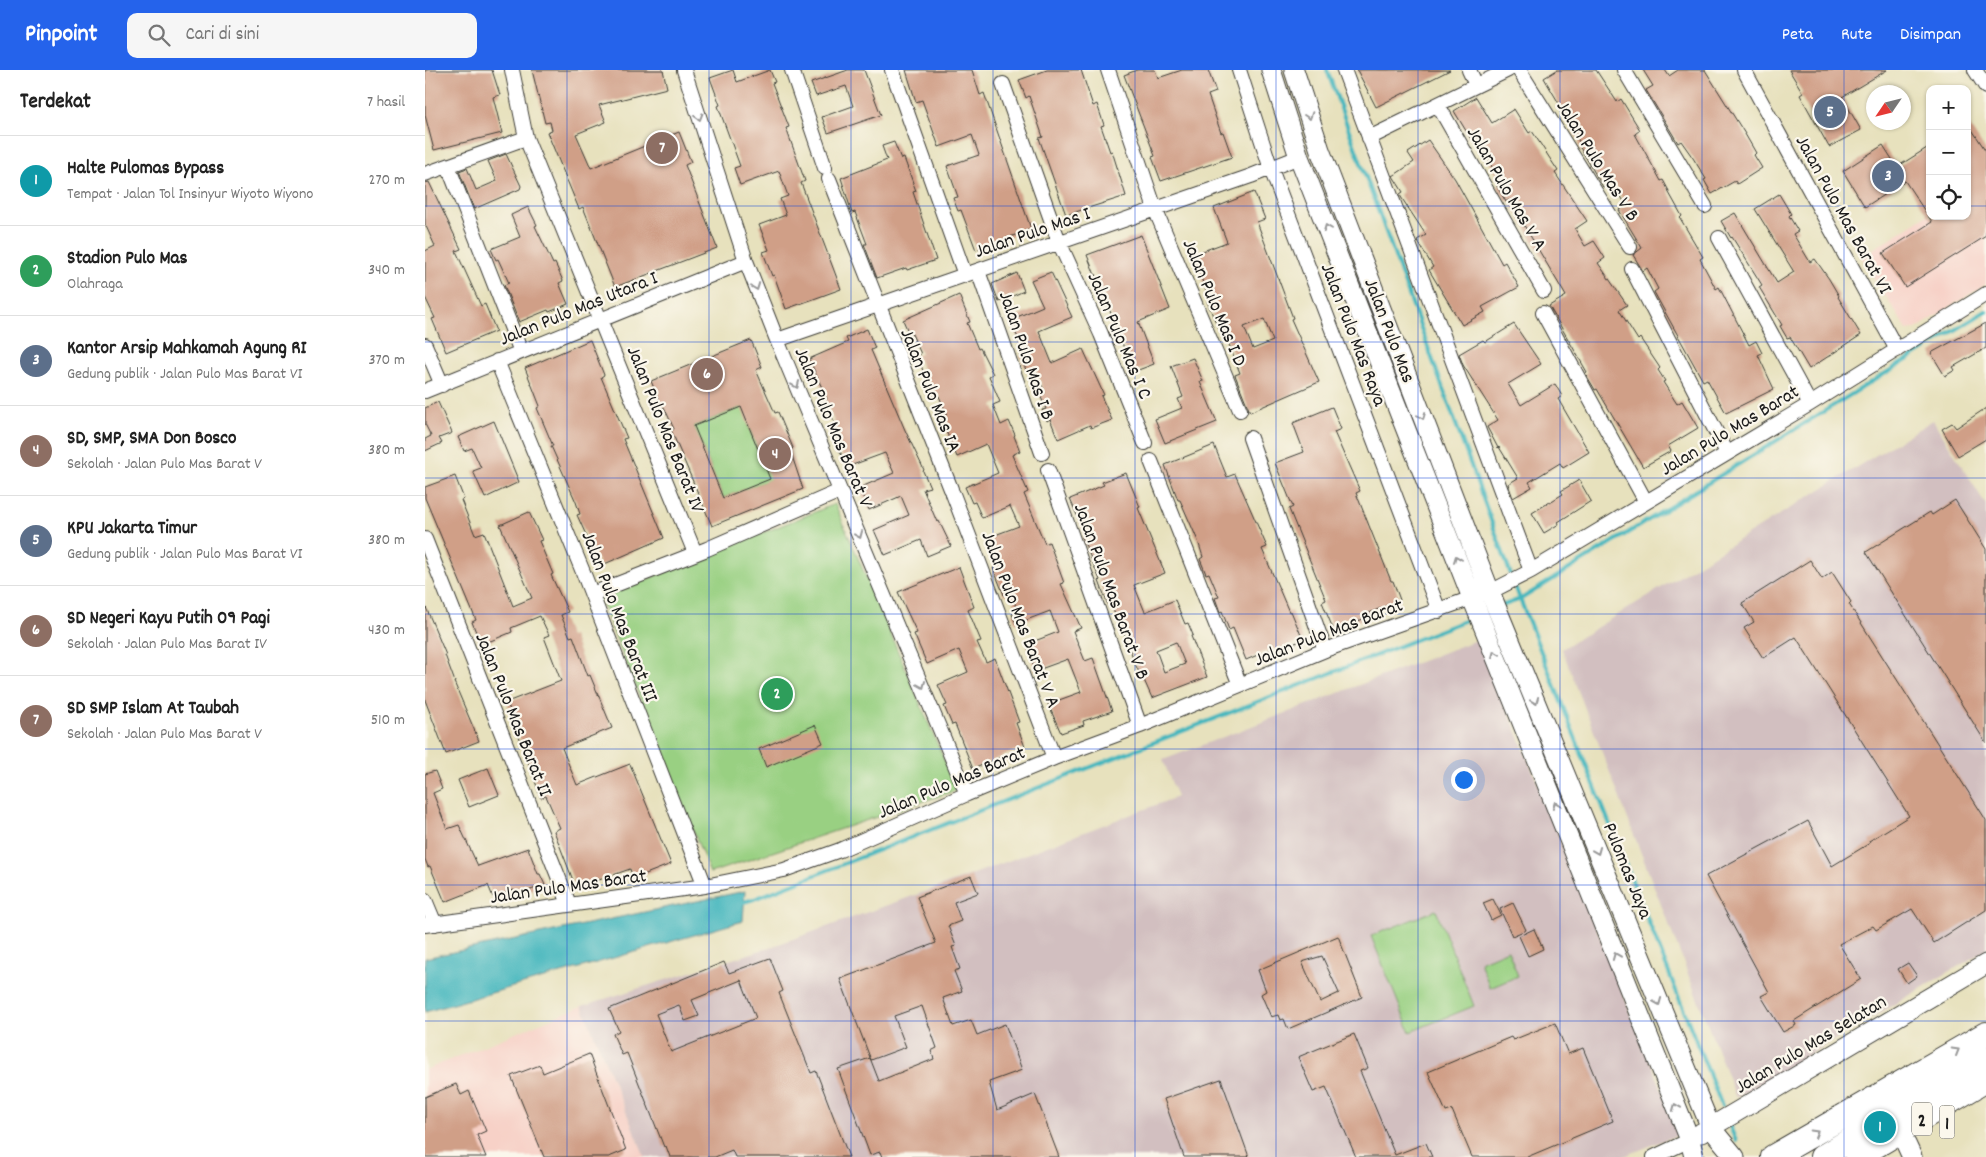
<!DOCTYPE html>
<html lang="id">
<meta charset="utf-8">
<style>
body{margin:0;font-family:Dekko,sans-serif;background:#f6f6f6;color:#222}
.controls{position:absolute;right:15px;top:15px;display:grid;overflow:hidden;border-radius:10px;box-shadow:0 1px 4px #0004}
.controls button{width:45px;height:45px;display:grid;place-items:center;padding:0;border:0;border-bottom:1px solid #e0e0e0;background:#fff;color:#222;font:25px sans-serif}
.compass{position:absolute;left:1441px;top:15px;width:45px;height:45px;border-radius:50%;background:#fff;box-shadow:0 1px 4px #0004;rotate:235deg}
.you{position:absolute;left:1038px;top:709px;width:18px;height:18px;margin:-12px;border:4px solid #fff;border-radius:50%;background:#1a73e8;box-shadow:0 0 0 8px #1a73e833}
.badge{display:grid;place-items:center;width:32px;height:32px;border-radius:50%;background:#2563eb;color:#fff;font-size:16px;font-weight:700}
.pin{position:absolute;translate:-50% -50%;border:2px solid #fff;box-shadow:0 1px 5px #0006}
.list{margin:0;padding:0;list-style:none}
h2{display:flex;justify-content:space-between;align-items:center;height:65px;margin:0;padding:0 20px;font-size:21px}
h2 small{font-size:16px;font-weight:400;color:#767676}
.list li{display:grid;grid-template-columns:32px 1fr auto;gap:15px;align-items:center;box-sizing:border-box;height:90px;padding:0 20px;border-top:1px solid #e0e0e0}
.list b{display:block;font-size:19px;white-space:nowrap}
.list p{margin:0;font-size:16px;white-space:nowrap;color:#767676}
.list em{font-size:16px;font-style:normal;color:#767676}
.icon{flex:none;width:28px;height:28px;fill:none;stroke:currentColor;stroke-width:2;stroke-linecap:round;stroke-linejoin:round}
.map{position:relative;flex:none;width:1561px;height:1087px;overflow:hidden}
header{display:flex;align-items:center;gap:30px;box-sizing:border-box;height:70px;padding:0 25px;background:#2563eb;color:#fff}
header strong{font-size:24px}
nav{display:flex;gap:28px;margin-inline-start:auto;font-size:18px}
.search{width:350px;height:45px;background:#f6f6f6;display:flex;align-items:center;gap:12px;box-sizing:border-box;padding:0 18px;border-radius:10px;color:#767676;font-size:19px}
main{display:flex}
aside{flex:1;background:#fff}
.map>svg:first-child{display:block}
.built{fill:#f7d1c7}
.industrial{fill:#d2bfc0}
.green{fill:#99d082;stroke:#5a764f}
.water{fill:#47b7be;stroke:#326a6d}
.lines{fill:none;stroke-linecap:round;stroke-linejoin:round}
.stream{stroke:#47b7be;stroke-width:4}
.building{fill:#d09f87;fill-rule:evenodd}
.street-casing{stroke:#3a3a34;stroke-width:16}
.secondary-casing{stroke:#3a3a34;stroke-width:21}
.highway-casing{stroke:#3a3a34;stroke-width:26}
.street{stroke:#fff;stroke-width:14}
.secondary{stroke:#fff;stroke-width:19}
.highway{stroke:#fff;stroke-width:24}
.oneway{stroke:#999}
.grid{fill:none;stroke:#1d4ed8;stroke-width:1;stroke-opacity:0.55}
.labels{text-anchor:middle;stroke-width:4.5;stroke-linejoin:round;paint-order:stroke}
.shield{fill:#fbf7ec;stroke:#5f5e5a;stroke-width:1}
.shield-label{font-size:19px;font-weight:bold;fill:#1c1c1c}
.street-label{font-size:20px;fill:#1c1c1c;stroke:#fbf7ec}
</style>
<header>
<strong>Pinpoint</strong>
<div class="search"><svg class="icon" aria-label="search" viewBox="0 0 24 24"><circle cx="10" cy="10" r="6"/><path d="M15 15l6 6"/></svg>Cari di sini</div>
<nav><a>Peta</a><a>Rute</a><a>Disimpan</a></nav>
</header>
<main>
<aside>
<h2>Terdekat<small>7 hasil</small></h2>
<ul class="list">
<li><span class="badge" style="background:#0f9aa8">1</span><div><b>Halte Pulomas Bypass</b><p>Tempat · Jalan Tol Insinyur Wiyoto Wiyono</p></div><em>270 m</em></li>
<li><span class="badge" style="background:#2e9e5b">2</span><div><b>Stadion Pulo Mas</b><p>Olahraga</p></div><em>340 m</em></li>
<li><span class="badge" style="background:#5c6f8a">3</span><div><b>Kantor Arsip Mahkamah Agung RI</b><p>Gedung publik · Jalan Pulo Mas Barat VI</p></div><em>370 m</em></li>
<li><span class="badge" style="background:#8d6e63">4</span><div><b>SD, SMP, SMA Don Bosco</b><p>Sekolah · Jalan Pulo Mas Barat V</p></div><em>380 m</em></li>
<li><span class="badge" style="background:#5c6f8a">5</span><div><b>KPU Jakarta Timur</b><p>Gedung publik · Jalan Pulo Mas Barat VI</p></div><em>380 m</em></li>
<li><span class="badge" style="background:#8d6e63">6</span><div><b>SD Negeri Kayu Putih 09 Pagi</b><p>Sekolah · Jalan Pulo Mas Barat IV</p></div><em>430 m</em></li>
<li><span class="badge" style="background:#8d6e63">7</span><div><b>SD SMP Islam At Taubah</b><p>Sekolah · Jalan Pulo Mas Barat V</p></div><em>510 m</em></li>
</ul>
</aside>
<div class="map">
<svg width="1561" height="1087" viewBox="0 0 1561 1087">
<rect width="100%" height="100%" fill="#fbf7ec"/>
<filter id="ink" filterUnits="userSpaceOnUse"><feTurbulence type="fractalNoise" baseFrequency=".02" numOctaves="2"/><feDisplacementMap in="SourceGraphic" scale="10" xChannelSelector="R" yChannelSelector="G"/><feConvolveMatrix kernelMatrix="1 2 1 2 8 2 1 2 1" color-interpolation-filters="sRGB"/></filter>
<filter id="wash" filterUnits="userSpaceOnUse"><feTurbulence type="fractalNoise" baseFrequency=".0096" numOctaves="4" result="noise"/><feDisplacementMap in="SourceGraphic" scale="20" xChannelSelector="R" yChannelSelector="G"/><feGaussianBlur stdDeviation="1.12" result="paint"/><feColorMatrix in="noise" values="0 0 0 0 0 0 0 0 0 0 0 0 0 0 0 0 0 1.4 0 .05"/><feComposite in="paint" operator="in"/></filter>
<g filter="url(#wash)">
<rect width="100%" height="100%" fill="#e7e1bd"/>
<path class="built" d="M1561,107V214L1491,259L1482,260L1436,187L1505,143V146H1542Z
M157,936L220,1087H0V1000Z"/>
<path class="industrial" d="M1508,350L1561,435V880L1311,1028L1137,579Z
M1054,569L1255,1064L1197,1087H220L157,936L343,878L546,805L752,727L738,690Z"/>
<path class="green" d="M325,334L332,351L323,355L337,391L354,406L298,428L269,356Z
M410,434L532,720L285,803L175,528Z
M1011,840L1049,936L985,962L946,866Z
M1083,880L1093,906L1065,918L1055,892Z"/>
<path class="water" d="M320,821L318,851L0,942V888Z"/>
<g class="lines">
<path class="stream" d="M902,0L1087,508
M1089,514L1297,1036
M1076,536L1096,529L1561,241
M315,833L329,829L1049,547
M1304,1054L1311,1071"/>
</g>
<g id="blocks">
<path class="building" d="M0,0H67L75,25L68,27L77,63L9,80L0,45Z
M107,0H238L242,18L174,35L181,52L151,64L166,98L254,62L266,92L260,95L292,178L190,217L158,137L154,139L122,62L127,60L125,52L120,53Z
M308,0L312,12L345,0L350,12L347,13L364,57L361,58L380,111L376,113L416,219L361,239L349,205L347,206L338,182L344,180L334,155L361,145L355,129L363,126L354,101L315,115L309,98L315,96L293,36L295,35L285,8Z
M423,0H439L456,45L403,63L397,47L428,36L421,16L391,26L386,13Z
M481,0H547L555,25L559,23L606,159L551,180L536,140L533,141L528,128L533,127L522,96L554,85L547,65L514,77L497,30L491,32Z
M622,0H656L668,36L672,34L679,55L676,56L685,82L687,81L701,126L641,145L614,68L618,67L604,26L601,28L594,10Z
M712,0H730L733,8L757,0H783L791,22L783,25L796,63L798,62L807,87L736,111L727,87L730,86L699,5Z
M932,0H1025L951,37Z
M1132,0H1171L1192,32L1196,29L1215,60L1210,64L1236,111L1238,110L1244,121H1243L1257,146L1255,148L1278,187L1275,189L1291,219L1294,217L1324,275L1331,271L1337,283L1333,285L1349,319L1301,343L1282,309L1278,311L1229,222L1233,219L1222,198L1218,201L1208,185L1217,178L1194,140L1201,135L1187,111L1178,117L1153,74L1155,73L1147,60L1149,59L1119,8Z
M1218,0H1240L1244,6L1253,0H1280L1320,64L1331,83L1329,85L1337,98L1312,114L1310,111L1287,124L1279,110L1281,109L1268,88L1256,71L1253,73L1221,20L1228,16Z
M1364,0H1462L1417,27L1436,60L1404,77L1375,25L1378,23Z
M1051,27L1067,53L1089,39L1104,63L1107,61L1133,101L1130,103L1162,151L1150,159L1160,176L1169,171L1180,188L1173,193L1202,235L1194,240L1213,270L1215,268L1235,298L1233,300L1240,311L1238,312L1252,334L1257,331L1273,358L1243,376L1246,381L1218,397L1172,319L1170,320L1169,318L1160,303L1162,302L1124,236L1141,226L1084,130L1081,132L1072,116L1077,113L1058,82L1049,68L1046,69L1029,41Z
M1542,52L1561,81V166L1480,217L1458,183L1507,152L1480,111L1440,137L1418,101L1458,75L1472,97L1505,76V146H1542Z
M1003,70L1030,109L1077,194L1080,192L1094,217L1057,237L1060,242L1037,255L1004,200L1008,197L992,170L1001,165L976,127L975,124L978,122L968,106L989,92L983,83Z
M469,72L476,89L479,88L491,121L488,122L511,190L482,200L481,198L452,208L439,174H442L430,142L427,143L416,108L462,90L457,76Z
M81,84L96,116L95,119L49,139L34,101L42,98L51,120L72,111L63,91Z
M4,112L36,179L31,181L56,236L60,234L71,261L21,282L7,249L10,248L0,227V181L10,176L0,154V113Z
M829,122L840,149L832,152L868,248L866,249L894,312L825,342L810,305L815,303L800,264L797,265L788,246L782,231L785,230L767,185L802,172L789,138ZM839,249L848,271L828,279L819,257Z
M1354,124L1366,144L1364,146L1373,161L1368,164L1385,192L1390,189L1404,209L1414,226L1413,227L1436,265L1384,299L1365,267L1362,268L1355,256L1357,255L1334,217L1337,215L1307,167L1306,168L1296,151L1310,143L1352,213L1369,202L1330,139Z
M103,137L112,155L110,156L120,177L128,194L130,193L138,211L134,213L143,234L124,242L123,240L94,252L79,215L84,213L73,189L71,190L66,179L95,167L86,145Z
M716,165L745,239L713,252L729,294L708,302L671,204L670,205L662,185Z
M626,202L647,247L614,261L627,293L658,279L679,325L676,326L687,350L666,358L665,355L633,369L625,349L622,351L617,340L621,339L615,325L620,323L610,299L602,302L595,286L600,284L585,250L618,236L606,210Z
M592,203L599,221L574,232L567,214Z
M534,225L545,252L542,253L553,279L555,278L568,304L564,306L575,332L568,335L576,355L584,351L590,365L589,366L595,381L587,385L603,422L599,424L620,474L624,472L639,513L636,514L656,558L648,561L660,591L668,588L687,641L658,651L659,655L636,663L623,634L656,622L643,589L610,601L602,574L633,562L625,541L591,554L587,544L593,542L586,523L579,525L568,498L573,496L562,468L594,456L585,436L557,448L550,432L547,433L540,417L573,403L561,374L532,387L515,347L522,344L513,324L508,327L492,285L496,284L487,264L485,266L478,250Z
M1561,253V278L1528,297L1530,300L1520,306L1506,283Z
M1089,254L1116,294L1083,314L1096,335L1130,314L1137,326L1133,329L1164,382L1138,398L1135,393L1104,412L1107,417L1088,428L1083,414L1093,408L1074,377L1073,378L1062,357L1073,350L1038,295L1034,284L1058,270L1060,272Z
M442,259L450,278L446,280L480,360L499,400L498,401L505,417L498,419L512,452L514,451L526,476L502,486L496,470L460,485L449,460L484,445L476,426L444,440L434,418L469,403L460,383L422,397L409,368L415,366L400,330L402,329L384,289L423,272L421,268Z
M165,270L179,305L176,307L202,368L198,369L239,468L175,496L152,445L155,444L151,432L126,376H128L112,338L115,336L100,298Z
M326,270L337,297L331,300L350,343L353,342L368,378L365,380L378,419L287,456L246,360L249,359L239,337L237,338L226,311ZM316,337L345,409L298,428L269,356Z
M768,288L778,311L775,312L792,352L740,373L730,349L757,338L753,329L758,327L746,296Z
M13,332L27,363L14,368L17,373L0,381V369L6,366L0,354V338Z
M907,337L916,359L909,362L935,421L931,423L966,511H968L975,530L937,546L938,549L909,561L897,532L901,530L864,439L868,437L850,393L879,382L868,353Z
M1561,338V369L1533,386L1517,359L1527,353L1531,358Z
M69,351L94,412L60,428L48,401L56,398L47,378L39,381L33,367Z
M789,375L802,407L810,404L842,477L837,479L864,542L866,541L878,570L850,581L849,578L821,590L808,558L804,560L797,541L795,542L790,528L794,527L784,503L781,504L775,489L778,487L773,471L755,430H753L740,395Z
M701,403L715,437L713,438L740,503L709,515L720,542L750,530L760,554L763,553L768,565L766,566L782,607L727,628L719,610H718L711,596L694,549L692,550L687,537L684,538L674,511L675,510L657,467L661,466L645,429L679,415L677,412ZM751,572L760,594L739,602L731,580Z
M30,406L39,429L36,430L50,465L59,462L88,536L107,528L75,455L104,442L117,470L114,471L128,504L126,505L143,542L136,545L145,567L148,566L163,606L165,605L187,658L137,678L152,715L205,694L246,794L208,809L205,799L151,818L129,761L135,758L121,726L116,728L82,632L136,611L119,567L124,565L115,546L86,558L87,562L56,575L47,552L51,550L0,428V417Z
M1154,410L1166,431L1133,452L1134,454L1119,463L1107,443L1138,424L1136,421Z
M1530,430L1561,479V673L1441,482L1505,442L1507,445Z
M1385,490L1397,509L1407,502L1426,532L1424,534L1561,750V840L1509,873L1487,839L1451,860L1448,856L1414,874L1436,909L1369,951L1371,955L1358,962L1336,926L1344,922L1281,806L1383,751L1407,796L1445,773L1444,771L1484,746L1371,567L1338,588L1319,558L1329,552L1317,533Z
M534,497L549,537L543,540L556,571L552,572L561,592L570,588L594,652L591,653L600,677L548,699L530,654L527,655L519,636L522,635L513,615L543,602L534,580L502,594L489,564L492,563L473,522Z
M0,535L21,585H20L30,612H29L54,671L21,684L0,630Z
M390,655L398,673L341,697L334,679Z
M63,698L74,725L44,737L33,710Z
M10,701L17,719L8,723L22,759L34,755L53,796L103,778L113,804H115L120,815L91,825L89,820L68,827L63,815L20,832L5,796L3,797L0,789V704Z
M546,806L553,823L529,832L536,851L523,856L531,876L527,877L535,899L529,901L537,921L518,928L528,956L546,950L552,965L580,954L597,1000L564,1012L572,1040L610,1024L634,1087H457L455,1082L445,1085L413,999L445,988L454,1011L509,989L506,981L512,978L497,936L469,946L481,977L446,990L415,909L511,873L492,827Z
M1068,829L1076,845L1066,850L1058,833Z
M1088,833L1101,860L1087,866L1075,839Z
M1109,859L1118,879L1103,886L1094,866Z
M913,866L937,927L863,959L859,949L855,950L853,945L846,947L836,924L841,921L833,900ZM897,886L914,923L895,932L877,892Z
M345,888L358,921L354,923L386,1003L391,1001L424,1087H310L307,1080L290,1087H245L241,1076L239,1077L202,983L197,985L188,964L194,961L184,939L299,892L304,903ZM316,910L331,948L246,982L231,944L254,935L260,951L274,946L267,930Z
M1483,893L1492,906L1482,913L1473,899Z
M1130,953L1143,984L1158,978L1188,1051L1102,1087H1047L1027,1040L1021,1042L1003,1002L1086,967L1088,970Z
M929,964L943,998L935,1001L970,1085L1001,1073L1007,1087H931L901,1017L888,1022L873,987Z
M164,984L201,1080L184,1087H119L86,1006L115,995L118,1003Z
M796,1009L824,1087H759L739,1029Z
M31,1014L36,1025L44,1021L61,1061L52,1065L61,1087H0V1027Z"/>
</g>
</g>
<g filter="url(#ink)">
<use href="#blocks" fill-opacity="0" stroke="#3a3a34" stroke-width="1"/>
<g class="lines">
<g class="street-casing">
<path id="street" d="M87,0L101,68L270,483
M259,0L321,191L352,270L542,724
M367,0L400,98
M467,0L540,205
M683,0L730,139L815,340
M814,0L846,99L1014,541
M919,0L1106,501
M1044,0L1051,15
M1094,0L1205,177
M1199,0L1280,136
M1319,0L1472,280
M1550,0L1561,17
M578,14L634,172L676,264L720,373
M1013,35L1119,221
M944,68L1083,0
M23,96L96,282
M0,104L101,68
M404,109L526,419
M1294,168L1385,334
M1207,199L1302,383
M553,201L617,383
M1118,243L1221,432
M352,270L826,106L874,87
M0,275L17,315
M72,291L158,502L280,816
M0,321L321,191
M825,368L900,580
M726,391L815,615
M623,400L715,656
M528,424L629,688
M0,469L144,834
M1065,522L1106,501L1385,334L1561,224
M167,524L282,479L415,421
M0,830L10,854
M0,855L280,816L359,800L415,780L542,724L629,688L715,656L900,580L1047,528
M1229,1087L1265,1070"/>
</g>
<g class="secondary-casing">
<path id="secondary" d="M846,0L874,87L1047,528L1265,1070L1269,1087
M869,0L895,80L1065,522L1286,1058L1310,1087
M1276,1063L1561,894
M1481,1074L1487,1087"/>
</g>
<g class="highway-casing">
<path id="highway" d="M1348,1087L1561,964
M1397,1087L1561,989
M1432,1087L1561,1010"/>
</g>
<use href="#street" class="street"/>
<use href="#secondary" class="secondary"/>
<use href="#highway" class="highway"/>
</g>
<defs><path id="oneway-chevron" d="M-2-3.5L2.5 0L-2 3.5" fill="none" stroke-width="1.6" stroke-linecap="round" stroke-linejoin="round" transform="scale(1.25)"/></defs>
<g class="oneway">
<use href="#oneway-chevron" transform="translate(884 46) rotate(72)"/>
<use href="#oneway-chevron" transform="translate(274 47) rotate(73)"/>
<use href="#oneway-chevron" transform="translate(902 158) rotate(-111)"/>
<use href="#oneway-chevron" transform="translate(331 217) rotate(69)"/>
<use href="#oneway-chevron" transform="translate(371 315) rotate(67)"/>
<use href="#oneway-chevron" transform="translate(997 346) rotate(69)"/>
<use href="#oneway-chevron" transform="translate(434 465) rotate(67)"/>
<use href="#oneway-chevron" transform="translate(1032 489) rotate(-111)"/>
<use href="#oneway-chevron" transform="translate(1070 584) rotate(-112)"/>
<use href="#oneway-chevron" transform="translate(497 615) rotate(67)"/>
<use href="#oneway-chevron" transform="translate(1110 631) rotate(68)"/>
<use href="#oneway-chevron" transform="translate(1131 735) rotate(-112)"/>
<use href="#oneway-chevron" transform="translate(1172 781) rotate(68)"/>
<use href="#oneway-chevron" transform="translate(1191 886) rotate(-112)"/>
<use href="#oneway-chevron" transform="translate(1233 932) rotate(68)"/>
<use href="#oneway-chevron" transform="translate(1531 981) rotate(-30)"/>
<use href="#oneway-chevron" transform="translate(1251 1037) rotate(-112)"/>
<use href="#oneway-chevron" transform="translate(1390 1063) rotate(-30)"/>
</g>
</g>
<path class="grid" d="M142,0V1087M284,0V1087M426,0V1087M568,0V1087M710,0V1087M851,0V1087M993,0V1087M1135,0V1087M1277,0V1087M1419,0V1087M0,136H1505M1542,136H1561M0,272H1561M0,408H1561M0,544H1561M0,679H1561M0,815H1561M0,951H1561"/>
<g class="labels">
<g class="shield">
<rect x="1487" y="1032.5" width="20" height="33" rx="4"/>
<rect x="1514.5" y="1035.5" width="15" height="33" rx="4"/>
</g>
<g class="shield-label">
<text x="1497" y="1056">2</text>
<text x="1522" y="1059">1</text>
</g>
<g class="street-label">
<text transform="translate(1174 90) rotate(58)" y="7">Jalan Pulo Mas V B</text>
<text transform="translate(1083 118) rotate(60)" y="7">Jalan Pulo Mas V A</text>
<text transform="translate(1420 144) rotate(61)" y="7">Jalan Pulo Mas Barat VI</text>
<text transform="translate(607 161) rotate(-19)" y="7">Jalan Pulo Mas I</text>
<text transform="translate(791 232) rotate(67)" y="7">Jalan Pulo Mas I D</text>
<text transform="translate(153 237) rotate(-22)" y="7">Jalan Pulo Mas Utara I</text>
<text transform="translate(966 260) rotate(69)" y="7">Jalan Pulo Mas</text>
<text transform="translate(930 264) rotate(69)" y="7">Jalan Pulo Mas Raya</text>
<text transform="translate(696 265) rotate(67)" y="7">Jalan Pulo Mas I C</text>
<text transform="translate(603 285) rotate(71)" y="7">Jalan Pulo Mas I B</text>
<text transform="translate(507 320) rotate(68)" y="7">Jalan Pulo Mas IA</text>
<text transform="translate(410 357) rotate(67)" y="7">Jalan Pulo Mas Barat V</text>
<text transform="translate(242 359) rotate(68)" y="7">Jalan Pulo Mas Barat IV</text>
<text transform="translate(1304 359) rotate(-31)" y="7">Jalan Pulo Mas Barat</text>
<text transform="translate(688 521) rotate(70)" y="7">Jalan Pulo Mas Barat V B</text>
<text transform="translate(196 546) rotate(69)" y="7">Jalan Pulo Mas Barat III</text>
<text transform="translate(597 549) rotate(69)" y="7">Jalan Pulo Mas Barat V A</text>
<text transform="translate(903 561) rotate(-21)" y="7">Jalan Pulo Mas Barat</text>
<text transform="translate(90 644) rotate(68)" y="7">Jalan Pulo Mas Barat II</text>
<text transform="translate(526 711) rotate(-23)" y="7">Jalan Pulo Mas Barat</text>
<text transform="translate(1204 800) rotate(68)" y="7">Pulomas Jaya</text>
<text transform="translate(143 815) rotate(-8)" y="7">Jalan Pulo Mas Barat</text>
<text transform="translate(1385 973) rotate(-31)" y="7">Jalan Pulo Mas Selatan</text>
</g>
</g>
</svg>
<div class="controls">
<button>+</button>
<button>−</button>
<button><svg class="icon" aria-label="locate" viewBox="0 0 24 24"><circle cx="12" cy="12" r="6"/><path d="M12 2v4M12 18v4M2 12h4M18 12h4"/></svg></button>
</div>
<svg class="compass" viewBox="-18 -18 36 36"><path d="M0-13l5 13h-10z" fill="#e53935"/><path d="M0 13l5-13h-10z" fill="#767676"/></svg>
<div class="you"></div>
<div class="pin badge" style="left:1455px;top:1057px;background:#0f9aa8">1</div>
<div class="pin badge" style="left:352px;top:624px;background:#2e9e5b">2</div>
<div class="pin badge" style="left:1463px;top:106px;background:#5c6f8a">3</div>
<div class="pin badge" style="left:350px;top:384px;background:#8d6e63">4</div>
<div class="pin badge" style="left:1405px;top:42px;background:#5c6f8a">5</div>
<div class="pin badge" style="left:282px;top:304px;background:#8d6e63">6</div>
<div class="pin badge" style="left:237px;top:78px;background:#8d6e63">7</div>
</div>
</main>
